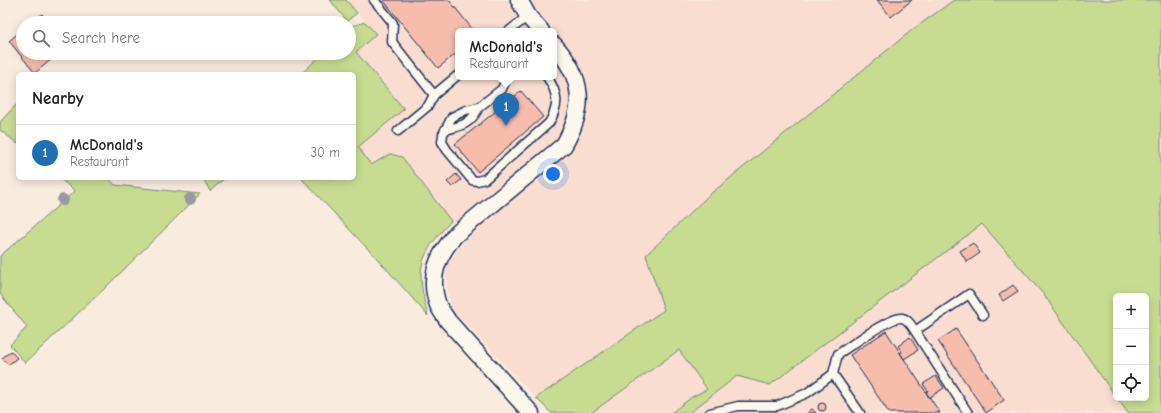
<!DOCTYPE html>
<meta charset="utf-8">
<style>
body{margin:0;font-family:"Comic Neue",sans-serif;background:#f6f6f6;color:#222}
.controls{position:absolute;right:12px;bottom:12px;display:grid;overflow:hidden;border-radius:6px;box-shadow:0 2px 10px #0003}
.controls button{width:36px;height:36px;display:grid;place-items:center;padding:0;border:0;border-bottom:1px solid #e0e0e0;background:#fff;color:#222;font:20px sans-serif}
.you{position:absolute;left:553px;top:174px;width:14px;height:14px;margin:-10px;border:3px solid #fff;border-radius:50%;background:#1a73e8;box-shadow:0 0 0 6px #1a73e833}
.badge{display:grid;place-items:center;width:26px;height:26px;border-radius:50%;background:#1f6fb2;color:#fff;font-size:13px;font-weight:700}
.pin{position:absolute;translate:-50% -33px;filter:drop-shadow(0 1px 2px #0008)}
.pin::after{content:'';position:absolute;top:21px;width:14px;height:12px;background:inherit;clip-path:polygon(0 0,100% 0,50% 100%)}
.popup{position:absolute;left:455px;top:28px;width:102px;height:52px;box-sizing:border-box;display:grid;place-content:center;border-radius:6px;background:#fff;filter:drop-shadow(0 1px 3px #0005);font-size:13px;white-space:nowrap;color:#767676}
.popup b{font-size:15px;color:#222}
.popup::after{content:'';position:absolute;left:50%;top:100%;margin-left:-8px;border:8px solid transparent;border-top-color:#fff}
.list{margin:0;padding:0;list-style:none}
h2{display:flex;justify-content:space-between;align-items:center;height:52px;margin:0;padding:0 16px;font-size:17px}
h2 small{font-size:13px;font-weight:400;color:#767676}
.list li{display:grid;grid-template-columns:26px 1fr auto;gap:12px;align-items:center;box-sizing:border-box;height:56px;padding:0 16px;border-top:1px solid #e0e0e0}
.list b{display:block;font-size:15px;white-space:nowrap}
.list p{margin:0;font-size:13px;white-space:nowrap;color:#767676}
.list em{font-size:13px;font-style:normal;color:#767676}
.icon{flex:none;width:22px;height:22px;fill:none;stroke:currentColor;stroke-width:2;stroke-linecap:round;stroke-linejoin:round}
.map{position:relative;flex:none;width:1161px;height:413px;overflow:hidden}
.search{position:absolute;background:#fff;box-shadow:0 2px 10px #0003;left:16px;top:16px;width:340px;height:44px;display:flex;align-items:center;gap:10px;box-sizing:border-box;padding:0 14px;border-radius:22px;color:#767676;font-size:15px}
.panel{position:absolute;background:#fff;box-shadow:0 2px 10px #0003;left:16px;top:72px;width:340px;height:108px;border-radius:6px}
.map>svg:first-child{display:block}
.built{fill:#f9ddd0;fill-rule:evenodd}
.green{fill:#c8dc91;stroke:#728678}
.building{fill:#f6bdac;stroke:#1b2f5e}
.lines{fill:none;stroke-linecap:round;stroke-linejoin:round}
.lane-casing{stroke:#1b2f5e;stroke-width:11}
.street-casing{stroke:#1b2f5e;stroke-width:19}
.lane{stroke:#fbf7ec;stroke-width:8}
.street{stroke:#fbf7ec;stroke-width:16}
.tree{fill:#979b9f}
</style>
<div class="map">
<svg width="1161" height="413" viewBox="0 0 1161 413">
<rect width="100%" height="100%" fill="#faebdf"/>
<filter id="ink" filterUnits="userSpaceOnUse"><feTurbulence type="fractalNoise" baseFrequency=".025" numOctaves="2"/><feDisplacementMap in="SourceGraphic" scale="8" xChannelSelector="R" yChannelSelector="G"/><feConvolveMatrix kernelMatrix="1 2 1 2 8 2 1 2 1" color-interpolation-filters="sRGB"/></filter>
<g filter="url(#ink)">
<path class="built" d="M346,0H954L912,30L708,196L646,255L665,310L536,398L452,309L447,289L446,266L465,240L402,157L390,154L371,165L357,147L404,108L356,51L376,34ZM458,31H554V77H458Z
M982,224L1044,295L1128,413H591L679,350L712,395L737,376L770,385Z"/>
<path class="green" d="M330,0H346L357,13L347,21Z
M954,0H1161V413H1128L1117,398H1146V296H1116V397L1044,295L982,224L770,385L737,376L689,413H671L692,397L707,389L679,350L591,413H551L536,398L664,310L646,255L708,196L912,30Z
M365,22L376,34L356,52L404,109L358,147L371,165L390,154L402,157L451,221C417,258 416,268 428,316L384,266L301,178H354V74H301L323,53H349V28L351,26Z
M18,103V144L0,130V122Z
M59,178H109L115,185L200,194L105,288L25,363L10,345L27,327L0,294V256L75,191Z
M206,178H225L210,191L204,180Z"/>
<path class="building" d="M383,0H449L474,31H458V52L438,68Z
M877,0H912L891,17Z
M42,14L49,23H31Z
M23,29V53H59L35,73L9,41Z
M521,91L543,117L478,172L455,144Z
M456,174L461,180L452,187L447,182Z
M973,243L980,253L967,262L960,251Z
M1013,285L1018,291L1003,301L999,295Z
M956,329L1004,400L986,413L938,341Z
M886,331L904,359L940,413H889L850,355Z
M910,337L918,350L904,359L900,353L902,352L898,346Z
M11,351L17,358L8,365L2,358Z
M936,376L944,388L929,398L926,392L928,391L923,384Z
M818 407a4 4 0 1 1 8 0a4 4 0 1 1-8 0Z
M812,409L816,413H808L809,411Z"/>
<g class="lines">
<g class="lane-casing">
<path id="lane" d="M374,0L393,23L392,42L434,95L458,75
M509,31L528,16
M507,77L502,89L479,107L466,110L452,117L443,134L442,142L447,150L472,180L477,181L485,179L549,123C559,106 559,94 547,77
M445,130C462,126 471,124 479,107
M398,131L428,106L434,95
M915,331L969,294L983,315
M833,374L860,413
M710,413L738,406H777L807,393L833,374L838,354C849,347 891,316 902,318C908,319 912,326 915,331L968,413"/>
</g>
<g class="street-casing">
<path id="street" d="M519,0L528,16L541,31
M531,413L448,321C445,316 440,310 438,305C428,277 437,257 455,235L564,145C586,107 584,78 554,45"/>
</g>
<use href="#lane" class="lane"/>
<use href="#street" class="street"/>
</g>
<g class="tree">
<circle cx="190" cy="199" r="6"/>
<circle cx="63" cy="200" r="6"/>
</g>
</g>
</svg>
<div class="controls">
<button>+</button>
<button>−</button>
<button><svg class="icon" aria-label="locate" viewBox="0 0 24 24"><circle cx="12" cy="12" r="6"/><path d="M12 2v4M12 18v4M2 12h4M18 12h4"/></svg></button>
</div>
<div class="you"></div>
<div class="pin badge" style="left:506px;top:126px">1</div>
<div class="popup"><b>McDonald's</b>Restaurant</div>
<div class="search"><svg class="icon" aria-label="search" viewBox="0 0 24 24"><circle cx="10" cy="10" r="6"/><path d="M15 15l6 6"/></svg>Search here</div>
<section class="panel">
<h2>Nearby<small></small></h2>
<ul class="list">
<li><span class="badge">1</span><div><b>McDonald's</b><p>Restaurant</p></div><em>30 m</em></li>
</ul>
</section>
</div>
